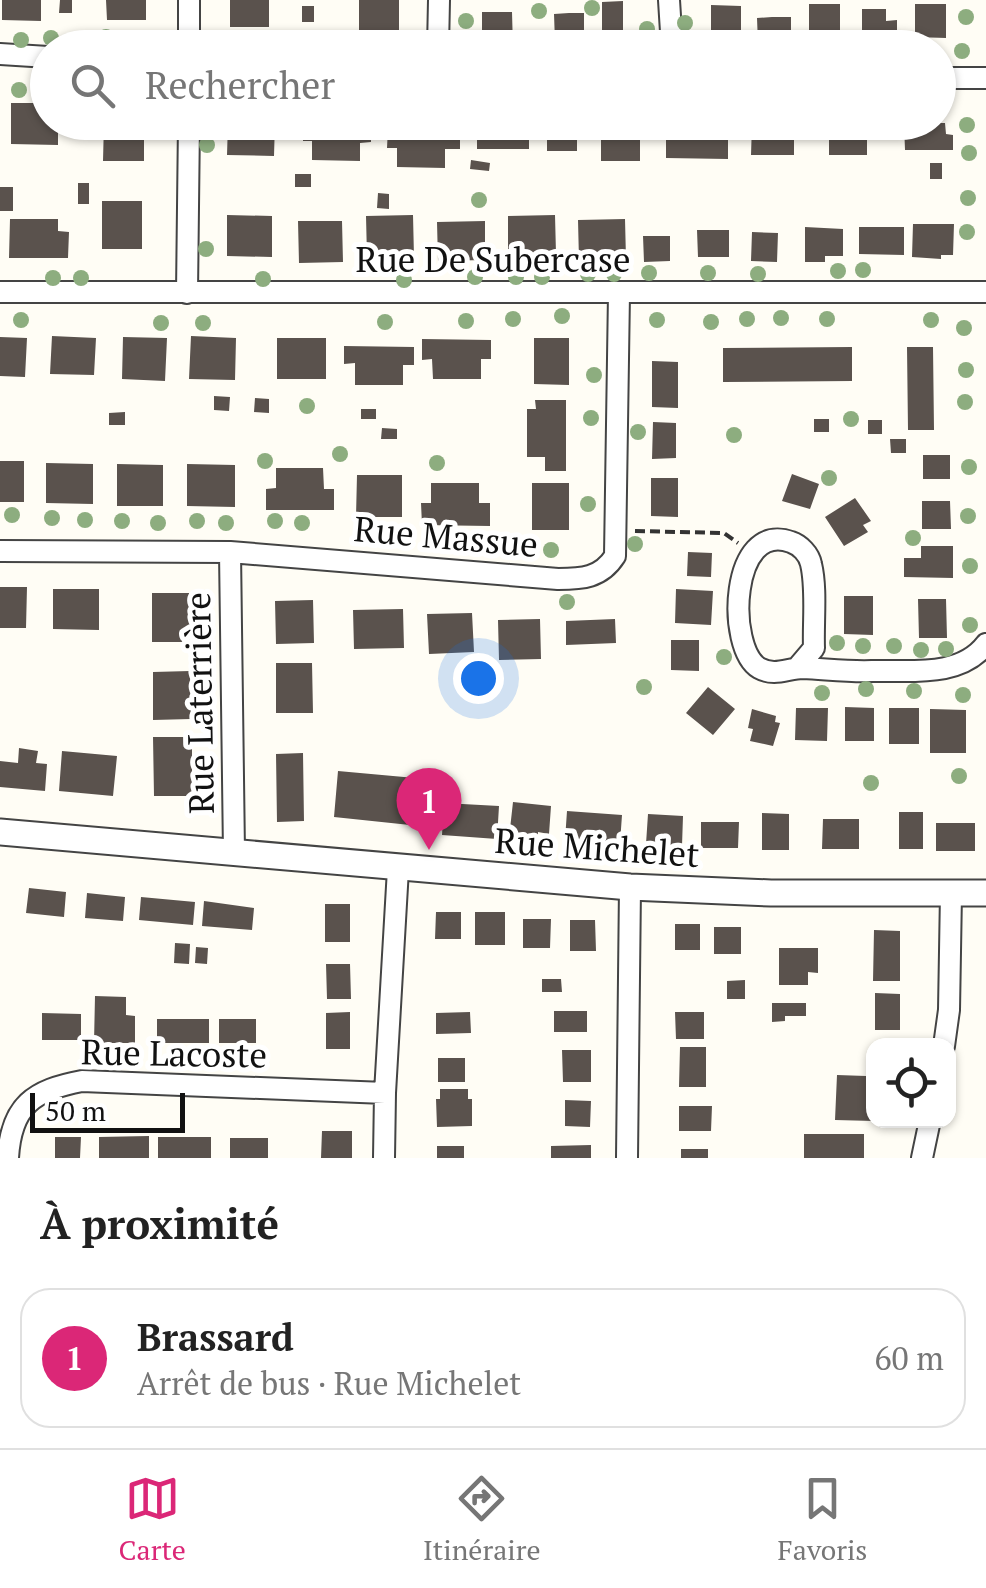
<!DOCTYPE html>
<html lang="fr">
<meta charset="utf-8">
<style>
body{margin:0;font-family:"PT Serif",serif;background:#f6f6f6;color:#222}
.controls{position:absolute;right:30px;bottom:30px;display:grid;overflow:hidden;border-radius:20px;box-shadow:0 2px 8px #0004}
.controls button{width:90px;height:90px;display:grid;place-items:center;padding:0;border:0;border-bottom:2px solid #e0e0e0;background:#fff;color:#222;font:50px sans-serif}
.scale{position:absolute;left:30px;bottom:25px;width:155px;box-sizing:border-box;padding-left:10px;border:5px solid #111;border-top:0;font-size:28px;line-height:35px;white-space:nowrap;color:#111;-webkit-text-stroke:8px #fff;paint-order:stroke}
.you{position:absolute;left:478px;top:678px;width:35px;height:35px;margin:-25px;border:8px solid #fff;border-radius:50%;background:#1a73e8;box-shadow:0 0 0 15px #1a73e833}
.badge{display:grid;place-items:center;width:65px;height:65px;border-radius:50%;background:#db2777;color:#fff;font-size:32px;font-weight:700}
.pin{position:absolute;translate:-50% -82px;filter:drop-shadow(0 2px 5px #0008)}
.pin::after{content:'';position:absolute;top:52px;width:35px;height:30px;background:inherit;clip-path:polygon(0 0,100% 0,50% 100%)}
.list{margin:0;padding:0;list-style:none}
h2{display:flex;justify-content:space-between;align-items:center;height:130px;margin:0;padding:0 40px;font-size:42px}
h2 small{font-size:32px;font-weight:400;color:#767676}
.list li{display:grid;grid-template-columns:65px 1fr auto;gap:30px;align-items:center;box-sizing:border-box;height:140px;margin:0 20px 20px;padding:0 20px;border:2px solid #e0e0e0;border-radius:30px}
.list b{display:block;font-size:38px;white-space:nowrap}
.list p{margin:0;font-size:32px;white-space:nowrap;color:#767676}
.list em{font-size:32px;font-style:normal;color:#767676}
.icon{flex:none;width:55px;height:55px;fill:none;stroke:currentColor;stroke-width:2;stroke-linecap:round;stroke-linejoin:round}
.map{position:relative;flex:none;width:986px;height:1158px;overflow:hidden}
.search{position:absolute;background:#fff;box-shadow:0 2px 8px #0004;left:30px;right:30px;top:30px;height:110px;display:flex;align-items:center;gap:25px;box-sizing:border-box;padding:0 35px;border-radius:55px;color:#767676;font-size:38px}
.sheet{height:290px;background:#fff}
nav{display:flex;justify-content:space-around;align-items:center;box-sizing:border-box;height:140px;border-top:2px solid #e0e0e0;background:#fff;font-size:28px;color:#767676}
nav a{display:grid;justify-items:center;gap:5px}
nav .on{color:#db2777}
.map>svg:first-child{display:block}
.building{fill:#5a524d}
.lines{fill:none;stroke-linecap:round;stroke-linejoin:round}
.minor-casing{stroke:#444;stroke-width:24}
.tertiary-casing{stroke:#444;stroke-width:29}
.path{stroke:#333;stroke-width:4;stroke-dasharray:10 5;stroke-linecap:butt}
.minor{stroke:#fff;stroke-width:20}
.tertiary{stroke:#fff;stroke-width:25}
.tree{fill:#8dad7f}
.labels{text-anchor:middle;stroke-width:10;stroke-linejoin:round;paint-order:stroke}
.street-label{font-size:35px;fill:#111;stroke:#fff}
</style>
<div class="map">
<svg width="986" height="1158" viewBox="0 0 986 1158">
<rect width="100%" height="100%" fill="#fffdf5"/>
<path class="building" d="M2,0H41V21L2,20Z
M60,0H72V13H59Z
M106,0H146V20H107Z
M230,0H269V27H230Z
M359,0H399V42L359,38Z
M623,1V40H602V2Z
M809,4H840V40H809Z
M915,4H946V38L915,37Z
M711,5L741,6V39H711Z
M302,6H314V22H302Z
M862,9H886V21L897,20V39H862Z
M482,12H512L513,48H482Z
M569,13H584V42H555L554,14Z
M772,17H791V43L758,44L757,18Z
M11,103H48V122H58V145L11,144Z
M104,122H144V161H103Z
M228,122H275L274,156L227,155Z
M303,122H371V142L360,143V161L312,160V141H303Z
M829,123H867V155H829Z
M904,123H945L946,134L953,135V150H905Z
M547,124L577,125V151H547Z
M677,124L716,125L717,131H728V159L666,158V131H677Z
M752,124H794V155H751Z
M477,125H529V149H477Z
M601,125H640V161H601Z
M388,127L460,128V149H445V168L397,167V148H387Z
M471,160L490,163L489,171L470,169Z
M930,163H942V179H930Z
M295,174H311V187H295Z
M78,183H89V204H78Z
M0,187H13V211H0Z
M378,193L389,194V209L377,208Z
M102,201H142V249H102Z
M227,215L272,216V257L227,256Z
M413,215L414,257H367L366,216Z
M555,215L556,254L508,255V216Z
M10,219H58V231L69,232L68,258H9Z
M625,219L626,259L579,260L578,220Z
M298,221H342L343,262L299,263Z
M485,221V260L438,261L437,222Z
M913,224H954L953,255H941V259L912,257Z
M805,227L843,229V256H825V262H805Z
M859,227H904V255L859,254Z
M697,230H729V257H698Z
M752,232L778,233L777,262L751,261Z
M643,236H670V261L644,262Z
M52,336L96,338L94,375L50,374Z
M191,336L236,338L235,380L189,379Z
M0,337L27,338L25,377L0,376Z
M123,337L167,338L165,381L122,379Z
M277,338H326V379H277Z
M534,338H569V385L534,384Z
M422,339L491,340V359H481V379H433L432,359L422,360Z
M344,346L414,347V365H403V385H355V363L344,364Z
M852,347V381L723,382V348Z
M907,347H933L934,430H908Z
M652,361L678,362V408L652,407Z
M214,396L230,397L229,411L214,410Z
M255,398L269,399V413L254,412Z
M535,400H566V471H545V457H527V409H536Z
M361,409H376V419H361Z
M125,412V425H109V413Z
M814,419H829V432H814Z
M868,420H882V434H868Z
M653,422L676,423V458L652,459Z
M382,428L397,429V439H381Z
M890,439H906V453H891Z
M923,455H950V479H923Z
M0,461H24V502H0Z
M46,463L93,464V504L46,503Z
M117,464L163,465V506H117Z
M187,464L235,465V507L187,506Z
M276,468H323L324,489H334V510H266V489L276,488Z
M792,474L819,484L810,509L782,501Z
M357,475H402V517H356Z
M651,478H678V517L651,516Z
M431,483H479V503H490V526L422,525L421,503H431Z
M532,483H569V530H532Z
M855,498L871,521L863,525L868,532L844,546L825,517Z
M922,501H950L951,529H922Z
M921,546H953V578L904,577V558H921Z
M688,552L712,553L711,577L687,576Z
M0,587H27L26,628H0Z
M53,589H99V630L53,629Z
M676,589L713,591L711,625L675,623Z
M152,593H189L190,642H152Z
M844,596H873V635L844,634Z
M918,599H946L947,638H919Z
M313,600L314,643L276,644L275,601Z
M403,609L404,648L354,649L353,610Z
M472,613L474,652L429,654L427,614Z
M540,619L541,659L499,660L498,620Z
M615,619L616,643L566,645V621Z
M671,640H699V671L671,670Z
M276,663H312L313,713H276Z
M190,671L191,719L153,720V672Z
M708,687L735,709L713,735L686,713Z
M845,707L874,708V741H845Z
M796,708H828L827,741L795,740Z
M889,708H919V744H889Z
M752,709L776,716L775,722L780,723L773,746L750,741L753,729L748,728Z
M930,709L966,710V753H930Z
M153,737H192V796H154Z
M19,748L38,751L36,763L47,764L45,791L0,787V761L18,763Z
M62,751L117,756L113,796L59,791Z
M303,753L304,821L277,822L276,754Z
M338,771L415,778L410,825L334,817Z
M513,802L551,806L549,834L538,832V840L509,838Z
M444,803L499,806L497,839L442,835Z
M567,811L622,815L620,843L565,840Z
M899,812H923V849H899Z
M762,813L789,814V850H762Z
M648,814L683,816L682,846L646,844Z
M823,819H859V849H822Z
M701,822H739L738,848H701Z
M936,823H975V851H936Z
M29,888L66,892L64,917L26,913Z
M87,893L125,897L123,921L85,918Z
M141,897L195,902L193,925L139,920Z
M204,901L254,908L252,930L202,926Z
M325,904H350V942H325Z
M436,912H461V939H435Z
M475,912H505V945H475Z
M523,919H551L550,948H523Z
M570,920H595L596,951H570Z
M675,924H700V950H675Z
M714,927H741V954H714Z
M874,930L900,931V981H873Z
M175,943L190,944L189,964L174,963Z
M196,947L208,948L207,964L195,963Z
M779,948H818V973L808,972V985H779Z
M326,964H350L351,999H327Z
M542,979H561L562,992H542Z
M745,980V999H727V981Z
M875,993L900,994V1030H875Z
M95,996L126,997V1015L135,1016V1043H94Z
M772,1003H806V1016H785V1021L772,1022Z
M554,1011H587V1032H554Z
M350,1012V1049H326V1013Z
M470,1012L471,1033L436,1034V1013Z
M675,1012H704V1039H676Z
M42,1013L81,1014V1040H42Z
M157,1019H209V1043H157Z
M219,1019H256V1043H219Z
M680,1047H706V1087H679Z
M562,1050H591V1082H563Z
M438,1058H465V1082H438Z
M837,1075L866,1076V1091L874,1092V1121L835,1120Z
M440,1089H468V1099H472V1126L437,1127L436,1099H440Z
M565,1100L591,1101L590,1127L565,1126Z
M679,1106H712L711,1131H679Z
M322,1131H352V1158H321Z
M804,1134H864V1158H804Z
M149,1136V1158H99V1137Z
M55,1137H81L80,1158H55Z
M158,1137H211V1158H158Z
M230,1138H268V1158H230Z
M591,1145V1158H551V1146Z
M437,1146H464V1158H437Z
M681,1149H708V1158H681Z"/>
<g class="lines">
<g class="minor-casing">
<path id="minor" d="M189,0V48
M669,0L672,48
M438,48L439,0
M0,54L48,57
M938,78H986
M0,292H986
M187,293L189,122
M0,551L230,552L558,579C582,579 601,578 615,556L619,293
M230,552L234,853
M797,668L814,648C813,621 817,589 811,564C809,554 800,545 791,542C730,520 726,648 759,668C775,677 788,668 803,668C826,669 849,672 872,671C910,670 960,678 986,644
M944,1046L949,1010L951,893
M8,1158C11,1105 34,1090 82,1081L385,1093
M384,1158L385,1093L398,869
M627,1158L630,887
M922,1158L930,1120"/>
</g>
<g class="tertiary-casing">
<path id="tertiary" d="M0,832L630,887L771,893H986"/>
</g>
<path class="path" d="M635,531L724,533L738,543"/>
<use href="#minor" class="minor"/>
<use href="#tertiary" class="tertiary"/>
</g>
<g class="tree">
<circle cx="592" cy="8" r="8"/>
<circle cx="539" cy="11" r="8"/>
<circle cx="966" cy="17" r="8"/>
<circle cx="466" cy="21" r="8"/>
<circle cx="685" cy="23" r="8"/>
<circle cx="647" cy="29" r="8"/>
<circle cx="106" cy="37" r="8"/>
<circle cx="51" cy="38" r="8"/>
<circle cx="21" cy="40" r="8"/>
<circle cx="962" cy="51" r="8"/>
<circle cx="19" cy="90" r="8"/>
<circle cx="967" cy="125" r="8"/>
<circle cx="207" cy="145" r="8"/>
<circle cx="969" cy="153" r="8"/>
<circle cx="968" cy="198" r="8"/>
<circle cx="479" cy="200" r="8"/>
<circle cx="967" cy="232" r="8"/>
<circle cx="206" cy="249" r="8"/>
<circle cx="863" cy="270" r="8"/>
<circle cx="838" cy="271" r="8"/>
<circle cx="649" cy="273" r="8"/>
<circle cx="708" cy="273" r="8"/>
<circle cx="588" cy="274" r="8"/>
<circle cx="614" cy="274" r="8"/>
<circle cx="758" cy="274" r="8"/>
<circle cx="475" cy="277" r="8"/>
<circle cx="516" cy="277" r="8"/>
<circle cx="542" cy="277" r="8"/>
<circle cx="53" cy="278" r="8"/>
<circle cx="81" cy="278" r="8"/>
<circle cx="263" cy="279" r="8"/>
<circle cx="404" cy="280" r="8"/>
<circle cx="562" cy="316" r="8"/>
<circle cx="781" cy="318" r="8"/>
<circle cx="513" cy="319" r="8"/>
<circle cx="747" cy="319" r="8"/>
<circle cx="827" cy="319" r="8"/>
<circle cx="21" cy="320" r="8"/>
<circle cx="657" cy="320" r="8"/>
<circle cx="931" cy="320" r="8"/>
<circle cx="466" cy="321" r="8"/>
<circle cx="385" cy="322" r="8"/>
<circle cx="711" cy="322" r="8"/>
<circle cx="161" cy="323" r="8"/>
<circle cx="203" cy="323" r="8"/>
<circle cx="964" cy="328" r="8"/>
<circle cx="966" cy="370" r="8"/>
<circle cx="594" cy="375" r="8"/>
<circle cx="965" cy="402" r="8"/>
<circle cx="307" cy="406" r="8"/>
<circle cx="591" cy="418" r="8"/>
<circle cx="851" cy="419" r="8"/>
<circle cx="638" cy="432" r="8"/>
<circle cx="734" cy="435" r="8"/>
<circle cx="340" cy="454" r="8"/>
<circle cx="265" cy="461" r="8"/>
<circle cx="437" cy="463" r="8"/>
<circle cx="969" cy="467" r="8"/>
<circle cx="829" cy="478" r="8"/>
<circle cx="588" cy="504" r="8"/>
<circle cx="12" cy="515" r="8"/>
<circle cx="968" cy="516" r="8"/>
<circle cx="52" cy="518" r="8"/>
<circle cx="85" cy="520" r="8"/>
<circle cx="122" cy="521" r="8"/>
<circle cx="197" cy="521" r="8"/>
<circle cx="275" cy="521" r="8"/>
<circle cx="158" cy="523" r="8"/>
<circle cx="226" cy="523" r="8"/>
<circle cx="302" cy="523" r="8"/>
<circle cx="393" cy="534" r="8"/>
<circle cx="913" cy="538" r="8"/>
<circle cx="469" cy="540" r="8"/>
<circle cx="635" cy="544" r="8"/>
<circle cx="551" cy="550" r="8"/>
<circle cx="970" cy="566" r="8"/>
<circle cx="567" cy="602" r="8"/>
<circle cx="970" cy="625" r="8"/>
<circle cx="837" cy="643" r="8"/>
<circle cx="863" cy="646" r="8"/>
<circle cx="894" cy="646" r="8"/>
<circle cx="946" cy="649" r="8"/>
<circle cx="921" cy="650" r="8"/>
<circle cx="724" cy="657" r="8"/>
<circle cx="644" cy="687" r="8"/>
<circle cx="866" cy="689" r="8"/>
<circle cx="914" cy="691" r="8"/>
<circle cx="822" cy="693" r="8"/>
<circle cx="963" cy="695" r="8"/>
<circle cx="959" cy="776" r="8"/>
<circle cx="871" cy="783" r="8"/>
</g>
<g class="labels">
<g class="street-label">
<text x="493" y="272">Rue De Subercase</text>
<text transform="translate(446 537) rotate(5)" y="12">Rue Massue</text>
<text transform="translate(200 703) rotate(-91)" y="12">Rue Laterrière</text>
<text transform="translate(597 848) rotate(4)" y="12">Rue Michelet</text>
<text transform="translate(174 1054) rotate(1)" y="12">Rue Lacoste</text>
</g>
</g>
</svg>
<div class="controls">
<button><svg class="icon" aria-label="locate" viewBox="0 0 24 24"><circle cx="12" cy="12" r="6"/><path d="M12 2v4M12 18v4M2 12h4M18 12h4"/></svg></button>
</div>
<div class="scale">50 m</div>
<div class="you"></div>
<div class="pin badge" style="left:429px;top:850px">1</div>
<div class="search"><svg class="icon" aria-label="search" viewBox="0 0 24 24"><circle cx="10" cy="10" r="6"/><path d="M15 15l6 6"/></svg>Rechercher</div>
</div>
<section class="sheet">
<h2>À proximité<small></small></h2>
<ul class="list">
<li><span class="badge">1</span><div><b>Brassard</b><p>Arrêt de bus · Rue Michelet</p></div><em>60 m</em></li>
</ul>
</section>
<nav>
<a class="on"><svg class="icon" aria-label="map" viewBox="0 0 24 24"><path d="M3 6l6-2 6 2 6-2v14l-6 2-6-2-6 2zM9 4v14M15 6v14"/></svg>Carte</a>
<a><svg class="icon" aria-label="directions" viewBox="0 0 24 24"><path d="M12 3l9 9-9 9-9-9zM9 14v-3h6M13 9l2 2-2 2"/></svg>Itinéraire</a>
<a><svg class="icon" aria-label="saved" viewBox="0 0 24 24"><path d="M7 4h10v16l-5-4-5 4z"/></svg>Favoris</a>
</nav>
